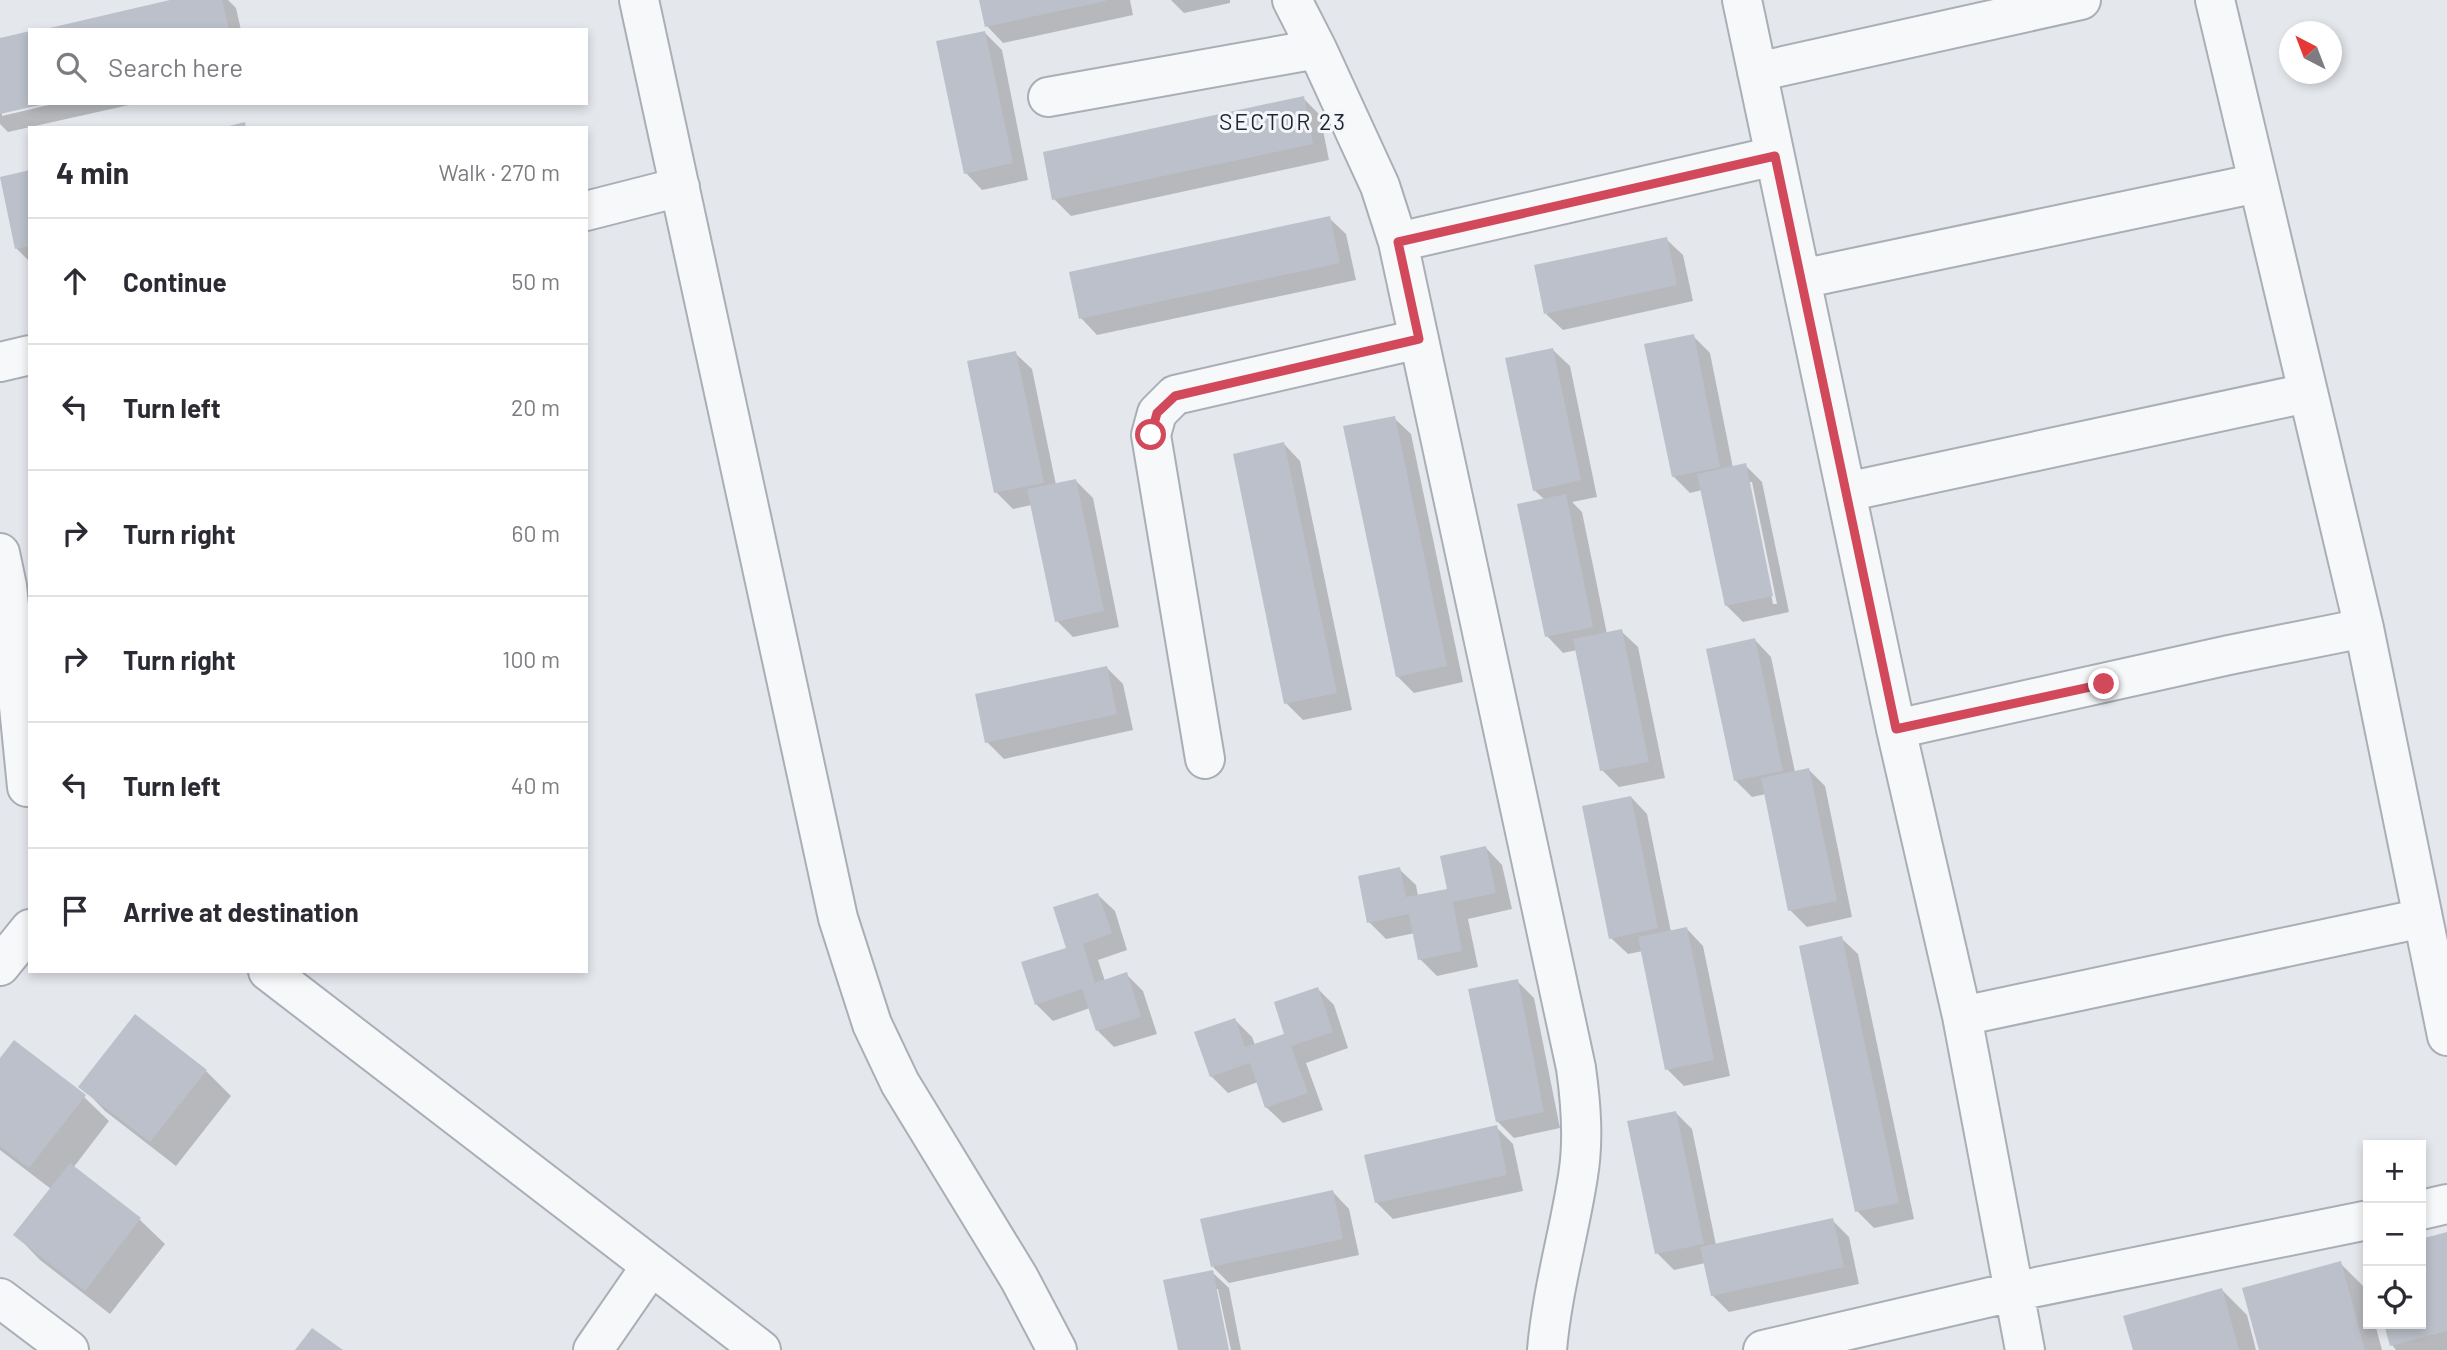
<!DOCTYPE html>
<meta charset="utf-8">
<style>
body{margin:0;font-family:Barlow,sans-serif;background:#f7f7f7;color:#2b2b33}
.controls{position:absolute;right:21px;bottom:21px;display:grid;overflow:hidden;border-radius:0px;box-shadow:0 4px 10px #0003}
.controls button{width:63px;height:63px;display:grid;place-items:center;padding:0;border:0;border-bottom:2px solid #e1e1e2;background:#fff;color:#2b2b33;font:35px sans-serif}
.compass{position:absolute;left:2279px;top:21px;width:63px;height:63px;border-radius:50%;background:#fff;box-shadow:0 4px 10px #0003;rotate:318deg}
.stop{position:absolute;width:21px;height:21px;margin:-16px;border:5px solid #d1495b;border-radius:50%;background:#fff}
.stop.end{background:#d1495b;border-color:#fff;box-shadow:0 2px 7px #0008}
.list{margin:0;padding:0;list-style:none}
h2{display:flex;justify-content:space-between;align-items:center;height:91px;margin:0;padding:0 28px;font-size:30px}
h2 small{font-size:23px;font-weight:400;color:#7c7c81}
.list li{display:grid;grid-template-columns:46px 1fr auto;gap:21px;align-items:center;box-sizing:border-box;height:126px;padding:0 28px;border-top:2px solid #e1e1e2}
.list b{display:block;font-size:26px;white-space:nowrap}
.list em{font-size:23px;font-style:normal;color:#7c7c81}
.icon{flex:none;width:38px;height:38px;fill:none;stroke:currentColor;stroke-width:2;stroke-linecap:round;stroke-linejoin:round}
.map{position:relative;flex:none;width:2447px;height:1350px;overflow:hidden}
.search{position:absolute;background:#fff;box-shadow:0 4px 10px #0003;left:28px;top:28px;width:560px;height:77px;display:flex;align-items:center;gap:18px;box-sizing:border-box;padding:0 24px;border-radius:0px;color:#7c7c81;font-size:26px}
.panel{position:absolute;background:#fff;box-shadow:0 4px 10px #0003;left:28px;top:126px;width:560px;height:847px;border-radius:0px}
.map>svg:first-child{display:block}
.shadow{fill:#0003;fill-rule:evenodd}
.building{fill:#bbc0ca}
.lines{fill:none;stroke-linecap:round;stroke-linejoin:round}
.street-casing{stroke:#a9aeb7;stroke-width:42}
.street{stroke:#f7f8fa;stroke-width:38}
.route{stroke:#d1495b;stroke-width:9}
.labels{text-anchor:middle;stroke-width:6;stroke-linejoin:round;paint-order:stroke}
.neighbourhood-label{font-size:23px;letter-spacing:2px;fill:#1d2536;stroke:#f4f6f9}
</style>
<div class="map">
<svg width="2447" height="1350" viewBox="0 0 2447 1350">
<rect width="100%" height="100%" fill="#e4e7ec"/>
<path class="shadow" d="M178,0H228L236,8L241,30H44Z
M981,0H1130L1133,15L1003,43L987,26Z
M1171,0H1230V3L1184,13Z
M985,33L1002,50L1028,180L982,190L966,173Z
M0,40L30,103H41L2,112V116L57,103H138L8,132L0,124Z
M1303,98L1320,115L1329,160L1071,216L1054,199Z
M30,172V262L16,248Z
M1329,218L1346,234L1356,280L1097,335L1081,318Z
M1666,239L1683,255L1693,301L1563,330L1546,314Z
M1693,336L1710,353L1733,468L1745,465L1762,482L1789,612L1743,622L1726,605L1702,490L1690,493L1673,476ZM1748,482H1752L1777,604H1773Z
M1553,350L1570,366L1597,497L1572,502L1582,512L1607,634L1621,631L1638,647L1665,778L1619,787L1602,770L1577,650L1563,653L1547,636L1545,500L1534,490Z
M1015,353L1032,369L1056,485L1076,481L1093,498L1119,627L1073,637L1057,621L1032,505L1013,509L996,492Z
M1394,418L1411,434L1463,682L1414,693L1397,676Z
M1284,444L1300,461L1352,710L1303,720L1286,703Z
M1755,640L1771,657L1795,772L1809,770L1825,786L1852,917L1807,927L1790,910L1766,794L1752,797L1735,780Z
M1107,668L1123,684L1133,730L1004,759L987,742Z
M1631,797L1647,814L1671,932L1687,929L1703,946L1730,1076L1684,1086L1667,1069L1643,951L1628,954L1611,938Z
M1486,848L1502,865L1512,909L1468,919L1478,967L1437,976L1420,959L1415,933L1386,939L1369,922L1399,869L1416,885L1418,896L1449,890Z
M1098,895L1115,911L1127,950L1098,960L1105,981L1126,974L1143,991L1157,1034L1114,1047L1098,1031L1090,1008L1053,1021L1036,1004Z
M1841,938L1858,954L1914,1219L1874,1228L1857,1211Z
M1517,981L1534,998L1560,1128L1514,1138L1497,1121Z
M1318,989L1334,1005L1348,1048L1306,1063L1323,1110L1283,1123L1266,1107L1258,1082L1228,1093L1211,1076L1235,1020L1252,1037L1255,1045L1286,1035Z
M0,1061L84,1097L109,1121L73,1168L140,1220L165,1244L110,1314L40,1260L16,1235L51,1189L0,1150Z
M206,1071L231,1096L176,1166L105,1111L81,1086Z
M1676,1113L1692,1129L1716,1245L1832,1220L1849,1237L1859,1284L1729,1312L1712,1295L1705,1263L1674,1270L1657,1253Z
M1496,1127L1513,1144L1523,1191L1393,1219L1376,1202Z
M1333,1192L1349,1209L1359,1255L1229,1283L1213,1267Z
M2447,1234V1350H2396L2392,1345L2386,1324H2421V1241Z
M2340,1263L2365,1288L2368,1299V1324H2375L2382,1350H2260Z
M1212,1272L1229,1288L1241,1350H1231L1218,1289H1215L1227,1350H1180Z
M2222,1290L2247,1315L2256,1350H2134Z"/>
<path class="building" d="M170,0H222L229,30H41Z
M979,0H1106V1L985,27Z
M30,31V103L44,104L0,114V38Z
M985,31L1013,163L964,174L936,41Z
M1304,96L1313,144L1052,200L1043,152Z
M245,122L246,128H225V127Z
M30,170V246L15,249L0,177Z
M1330,216L1340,263L1079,319L1069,272Z
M1667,237L1677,285L1544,314L1534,265Z
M1694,334L1720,467L1672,477L1644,344Z
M1553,348L1581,480L1533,491L1505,358Z
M1016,351L1044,483L994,493L967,361Z
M1395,416L1447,666L1396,677L1343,426Z
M1284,442L1337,693L1284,704L1233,454Z
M1746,463L1773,596L1725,606L1697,474Z
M1076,479L1104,611L1055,622L1027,489Z
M1566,494L1593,627L1545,637L1517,504Z
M1622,629L1649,762L1600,771L1573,639Z
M1755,638L1783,771L1734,781L1706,649Z
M1107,666L1117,714L985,743L975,694Z
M1809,768L1837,901L1788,911L1761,778Z
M1631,796L1658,928L1609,939L1582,806Z
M1486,846L1496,893L1453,902L1462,951L1418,960L1409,914L1367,923L1358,876L1400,867L1406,897L1447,889L1440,856Z
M1098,893L1112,933L1083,944L1095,983L1127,972L1141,1017L1096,1031L1082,989L1035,1005L1021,962L1066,948L1053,907Z
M1687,927L1714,1060L1665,1070L1638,937Z
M1842,936L1899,1203L1855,1212L1799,946Z
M1518,979L1544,1112L1496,1122L1468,989Z
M1318,987L1333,1032L1291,1046L1308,1093L1265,1108L1250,1063L1210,1077L1194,1032L1235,1018L1245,1047L1284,1034L1274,1002Z
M135,1014L207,1070L150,1142L78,1087Z
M14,1040L86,1095L29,1168L0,1146V1058Z
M1676,1111L1704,1244L1655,1254L1627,1121Z
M1497,1125L1507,1175L1375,1203L1364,1155Z
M70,1163L141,1218L85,1291L13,1235Z
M1333,1190L1343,1239L1211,1267L1200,1219Z
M1833,1218L1844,1267L1711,1296L1700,1247Z
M2447,1232V1331L2390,1346L2384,1324H2421V1239Z
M2341,1261L2365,1350H2259L2242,1288Z
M1213,1270L1229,1350H1178L1163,1280Z
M2222,1288L2239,1350H2133L2123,1316Z
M312,1328L343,1350H295Z"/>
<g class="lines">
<g class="street-casing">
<path id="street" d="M639,0L838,918L872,1024L900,1083L1019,1278L1057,1350
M1292,0L1317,49L1380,186L1398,242L1576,1068C1581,1104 1584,1140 1578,1176C1569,1234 1552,1291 1547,1350
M1742,0L1896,729L1962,1016L2025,1350
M2215,0L2364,628L2447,1036
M1757,72L2081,0
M1048,97L1317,49
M586,211L680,187
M1398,242L1775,156
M1801,279L2258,183
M0,362L30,355
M1846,492L2307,393
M0,553L7,586L27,787
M1896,729L2229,655L2364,628
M1205,759L1151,435L1157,413L1175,395L1419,339
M0,966L30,929
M268,971L761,1350
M1962,1016L2423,918
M2421,1210L2447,1204
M0,1298L69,1350
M593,1350L651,1266
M1763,1350L2012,1292L2368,1220"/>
</g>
<use href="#street" class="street"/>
</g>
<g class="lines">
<path class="route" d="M1151,435L1157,413L1175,396L1419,339L1398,242L1775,156L1896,729L2104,684"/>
</g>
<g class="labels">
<g class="neighbourhood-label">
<text x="1283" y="130">SECTOR 23</text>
</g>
</g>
</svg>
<div class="controls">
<button>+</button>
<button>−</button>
<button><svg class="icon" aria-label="locate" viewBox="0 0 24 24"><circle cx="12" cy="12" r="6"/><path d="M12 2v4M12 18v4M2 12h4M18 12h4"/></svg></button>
</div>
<svg class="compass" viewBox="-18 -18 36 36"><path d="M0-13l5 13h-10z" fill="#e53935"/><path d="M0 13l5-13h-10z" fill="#7c7c81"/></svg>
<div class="stop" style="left:1151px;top:435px"></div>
<div class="stop end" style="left:2104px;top:684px"></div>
<div class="search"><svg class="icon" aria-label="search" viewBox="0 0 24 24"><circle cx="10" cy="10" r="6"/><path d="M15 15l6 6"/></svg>Search here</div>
<section class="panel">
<h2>4 min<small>Walk · 270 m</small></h2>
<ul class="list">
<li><svg class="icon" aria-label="ahead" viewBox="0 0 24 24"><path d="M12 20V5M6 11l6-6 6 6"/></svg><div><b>Continue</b></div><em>50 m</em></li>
<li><svg class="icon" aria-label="left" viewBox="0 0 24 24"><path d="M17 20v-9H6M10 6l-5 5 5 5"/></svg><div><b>Turn left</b></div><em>20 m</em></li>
<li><svg class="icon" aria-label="right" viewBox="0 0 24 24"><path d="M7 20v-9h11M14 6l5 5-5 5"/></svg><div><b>Turn right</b></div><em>60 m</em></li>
<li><svg class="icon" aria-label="right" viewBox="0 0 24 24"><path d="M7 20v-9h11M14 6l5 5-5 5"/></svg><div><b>Turn right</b></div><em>100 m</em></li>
<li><svg class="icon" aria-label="left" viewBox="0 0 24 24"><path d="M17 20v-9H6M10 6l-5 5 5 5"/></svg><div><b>Turn left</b></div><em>40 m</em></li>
<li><svg class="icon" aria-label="arrive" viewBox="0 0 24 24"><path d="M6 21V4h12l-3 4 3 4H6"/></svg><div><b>Arrive at destination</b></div></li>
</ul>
</section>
</div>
